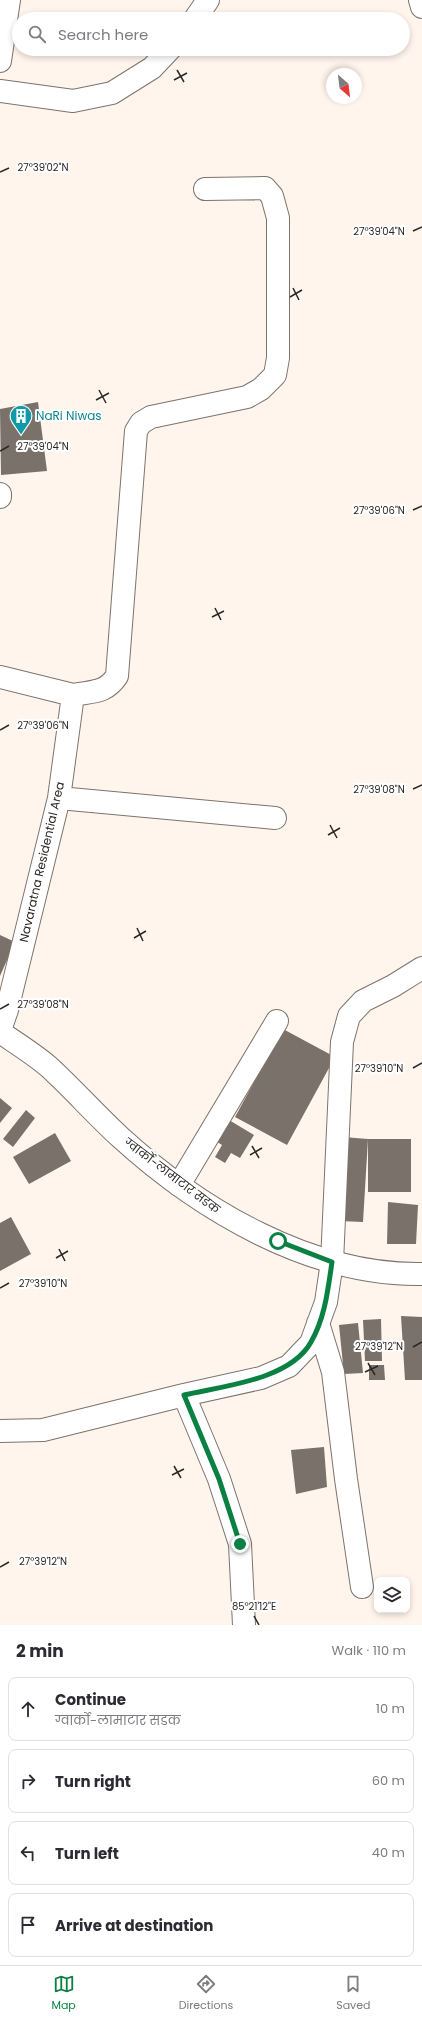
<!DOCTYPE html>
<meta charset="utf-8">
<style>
body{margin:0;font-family:Poppins,"Noto Sans Devanagari",sans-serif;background:#f7f7f7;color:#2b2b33}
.controls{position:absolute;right:12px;bottom:12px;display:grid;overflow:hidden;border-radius:8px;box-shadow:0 2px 6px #0003}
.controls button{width:36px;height:36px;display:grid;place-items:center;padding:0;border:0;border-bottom:1px solid #e1e1e2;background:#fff;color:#2b2b33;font:20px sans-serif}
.compass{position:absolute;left:326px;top:68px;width:36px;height:36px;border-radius:50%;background:#fff;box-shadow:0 2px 6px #0003;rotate:152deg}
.stop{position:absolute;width:12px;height:12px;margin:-9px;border:3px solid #0b8043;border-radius:50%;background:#fff}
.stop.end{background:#0b8043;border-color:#fff;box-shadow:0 1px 4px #0008}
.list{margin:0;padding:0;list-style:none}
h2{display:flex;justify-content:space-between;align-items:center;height:52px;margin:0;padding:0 16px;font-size:17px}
h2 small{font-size:13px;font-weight:400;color:#7c7c81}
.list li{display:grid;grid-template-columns:26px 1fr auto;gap:12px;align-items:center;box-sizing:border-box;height:64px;margin:0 8px 8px;padding:0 8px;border:1px solid #e1e1e2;border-radius:8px}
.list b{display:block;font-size:15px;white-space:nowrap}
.list p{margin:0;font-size:13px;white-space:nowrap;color:#7c7c81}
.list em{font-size:13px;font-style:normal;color:#7c7c81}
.icon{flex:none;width:22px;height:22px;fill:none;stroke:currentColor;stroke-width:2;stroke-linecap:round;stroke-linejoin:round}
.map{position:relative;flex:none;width:422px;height:1625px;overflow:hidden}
.search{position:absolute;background:#fff;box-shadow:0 2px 6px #0003;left:12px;right:12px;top:12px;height:44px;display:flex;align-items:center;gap:10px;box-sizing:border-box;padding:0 14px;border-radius:22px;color:#7c7c81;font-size:15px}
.sheet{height:340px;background:#fff}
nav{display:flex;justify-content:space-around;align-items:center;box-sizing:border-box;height:56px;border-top:1px solid #e1e1e2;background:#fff;font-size:11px;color:#7c7c81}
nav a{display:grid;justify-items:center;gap:2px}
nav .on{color:#0b8043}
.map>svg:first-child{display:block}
.building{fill:#7a716b}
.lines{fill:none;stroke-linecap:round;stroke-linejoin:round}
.street-casing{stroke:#7c736d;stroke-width:24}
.secondary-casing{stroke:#7c736d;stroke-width:24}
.street{stroke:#fff;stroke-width:22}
.secondary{stroke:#fff;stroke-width:22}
.route{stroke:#0b8043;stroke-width:5}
.ticks{fill:none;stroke:#2b2725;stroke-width:1.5}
.labels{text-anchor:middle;stroke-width:4;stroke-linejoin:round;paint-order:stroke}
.culture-label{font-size:12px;fill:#0d838f;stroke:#fff;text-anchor:start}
.street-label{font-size:12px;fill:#2b2725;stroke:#fff}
.ticks-label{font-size:10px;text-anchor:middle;fill:#2b2725;stroke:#fff;stroke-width:4;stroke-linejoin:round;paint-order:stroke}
</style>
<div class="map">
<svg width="422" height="1625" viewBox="0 0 422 1625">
<rect width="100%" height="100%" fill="#fff5ed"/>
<path class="building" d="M38,402L47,471L1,475L0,409Z
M0,935L15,942L0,976Z
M283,1029L335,1057L287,1145L235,1117Z
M0,1098L12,1108L0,1123Z
M26,1110L35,1118L13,1147L3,1139Z
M224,1117L254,1135L240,1158L231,1153L225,1163L215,1157L222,1145L211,1138Z
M55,1133L71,1161L29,1184L13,1157Z
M343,1137L368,1139L363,1222L339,1221Z
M368,1139H411V1192H368Z
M388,1202L418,1205L416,1244H387Z
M11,1217L31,1254L0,1271V1223Z
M401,1316L422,1317V1380H405Z
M381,1319L382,1361H365L363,1320Z
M358,1323L363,1373L344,1374L339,1325Z
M369,1365H384L385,1380H369Z
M324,1447L327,1487L296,1494L291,1450Z"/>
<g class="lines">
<g class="street-casing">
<path id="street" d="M420,0L422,7
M195,19L208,0
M0,61L9,0
M0,91L73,101L112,93L152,68L170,49
M0,494V497
M0,677L73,695L59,798L7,1010L0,1030
M73,695C92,691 105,694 117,676L136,431L141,423L151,417L247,397L261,389L275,375L278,358V218L272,196L265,188L205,189
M59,798L275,818
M179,1185L277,1021
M318,1323L333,1372L346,1479L362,1587
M184,1395L219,1479L240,1544L244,1625
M0,1431L43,1430L184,1395L261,1378L289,1366L311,1343L326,1302L332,1262L342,1042L349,1016L363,1001L393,986L422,968"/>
</g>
<g class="secondary-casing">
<path id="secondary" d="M0,1032C16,1043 34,1054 49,1067C74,1090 96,1115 120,1137C200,1210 311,1276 422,1274"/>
</g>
<use href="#street" class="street"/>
<use href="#secondary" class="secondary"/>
</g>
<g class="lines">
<path class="route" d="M240,1544L219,1479L184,1395C223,1386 290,1380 311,1342C325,1318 328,1289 332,1262L278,1241"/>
</g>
<path class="ticks" d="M177,70L184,82M174,80L187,73M0,172L9,168M413,231L422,227M293,288L299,300M290,297L302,290M99,390L106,403M96,400L109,393M0,451L9,446M413,510L422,506M215,608L221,620M212,617L224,611M0,730L9,725M413,789L422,785M330,825L337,838M328,835L340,828M137,928L143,941M134,938L146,931M0,1009L9,1004M413,1068L422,1063M252,1146L259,1158M250,1155L262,1148M59,1249L65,1261M56,1258L68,1251M0,1288L9,1283M413,1347L422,1342M368,1363L375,1375M365,1372L378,1366M174,1466L181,1478M172,1475L184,1469M0,1567L9,1562M254,1616L259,1625"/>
<defs>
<g id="building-pin" transform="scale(1.15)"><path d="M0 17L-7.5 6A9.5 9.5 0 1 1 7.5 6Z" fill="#0f9aa8" stroke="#fff"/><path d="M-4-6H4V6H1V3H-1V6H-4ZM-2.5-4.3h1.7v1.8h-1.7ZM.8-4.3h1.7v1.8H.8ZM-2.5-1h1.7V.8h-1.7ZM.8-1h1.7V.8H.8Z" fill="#fff"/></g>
</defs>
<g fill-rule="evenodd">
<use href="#building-pin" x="21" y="416"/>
</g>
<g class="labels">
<g class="culture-label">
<text x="36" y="420">NaRi Niwas</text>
</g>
<g class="street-label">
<text transform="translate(42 862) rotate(-77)" y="4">Navaratna Residential Area</text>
<text transform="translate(172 1176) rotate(37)" y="4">ग्वार्को-लामाटार सडक</text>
</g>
</g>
<g class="ticks-label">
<text x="43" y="171">27°39'02"N</text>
<text x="379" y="235">27°39'04"N</text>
<text x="43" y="450">27°39'04"N</text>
<text x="379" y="514">27°39'06"N</text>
<text x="43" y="729">27°39'06"N</text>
<text x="379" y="793">27°39'08"N</text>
<text x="43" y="1008">27°39'08"N</text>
<text x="379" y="1072">27°39'10"N</text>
<text x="43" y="1287">27°39'10"N</text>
<text x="379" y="1350">27°39'12"N</text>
<text x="43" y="1565">27°39'12"N</text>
<text x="254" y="1610">85°21'12"E</text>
</g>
</svg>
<div class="controls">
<button><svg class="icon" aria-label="layers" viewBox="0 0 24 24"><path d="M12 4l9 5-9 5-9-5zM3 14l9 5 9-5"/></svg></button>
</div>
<svg class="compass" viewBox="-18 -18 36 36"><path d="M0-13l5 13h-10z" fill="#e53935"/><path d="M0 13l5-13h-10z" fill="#7c7c81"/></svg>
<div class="stop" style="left:278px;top:1241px"></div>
<div class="stop end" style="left:240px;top:1544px"></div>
<div class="search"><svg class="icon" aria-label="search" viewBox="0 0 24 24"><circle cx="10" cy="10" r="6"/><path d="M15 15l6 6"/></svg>Search here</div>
</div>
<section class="sheet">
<h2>2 min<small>Walk · 110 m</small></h2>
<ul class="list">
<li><svg class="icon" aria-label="ahead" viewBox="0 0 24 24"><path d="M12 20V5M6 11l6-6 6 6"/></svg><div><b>Continue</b><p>ग्वार्को-लामाटार सडक</p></div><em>10 m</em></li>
<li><svg class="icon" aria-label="right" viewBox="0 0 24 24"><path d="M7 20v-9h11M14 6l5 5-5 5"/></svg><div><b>Turn right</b></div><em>60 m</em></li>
<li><svg class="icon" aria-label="left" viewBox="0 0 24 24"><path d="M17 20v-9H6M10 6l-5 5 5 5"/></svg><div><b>Turn left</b></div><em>40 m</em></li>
<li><svg class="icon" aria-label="arrive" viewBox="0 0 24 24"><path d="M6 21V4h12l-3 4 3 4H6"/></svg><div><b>Arrive at destination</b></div></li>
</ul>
</section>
<nav>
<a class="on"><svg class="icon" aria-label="map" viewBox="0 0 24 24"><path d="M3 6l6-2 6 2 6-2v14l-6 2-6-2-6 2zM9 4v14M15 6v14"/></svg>Map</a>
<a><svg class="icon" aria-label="directions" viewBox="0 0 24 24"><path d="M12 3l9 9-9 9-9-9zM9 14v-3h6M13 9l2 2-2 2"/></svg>Directions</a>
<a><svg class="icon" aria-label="saved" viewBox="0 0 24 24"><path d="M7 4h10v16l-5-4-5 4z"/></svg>Saved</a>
</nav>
